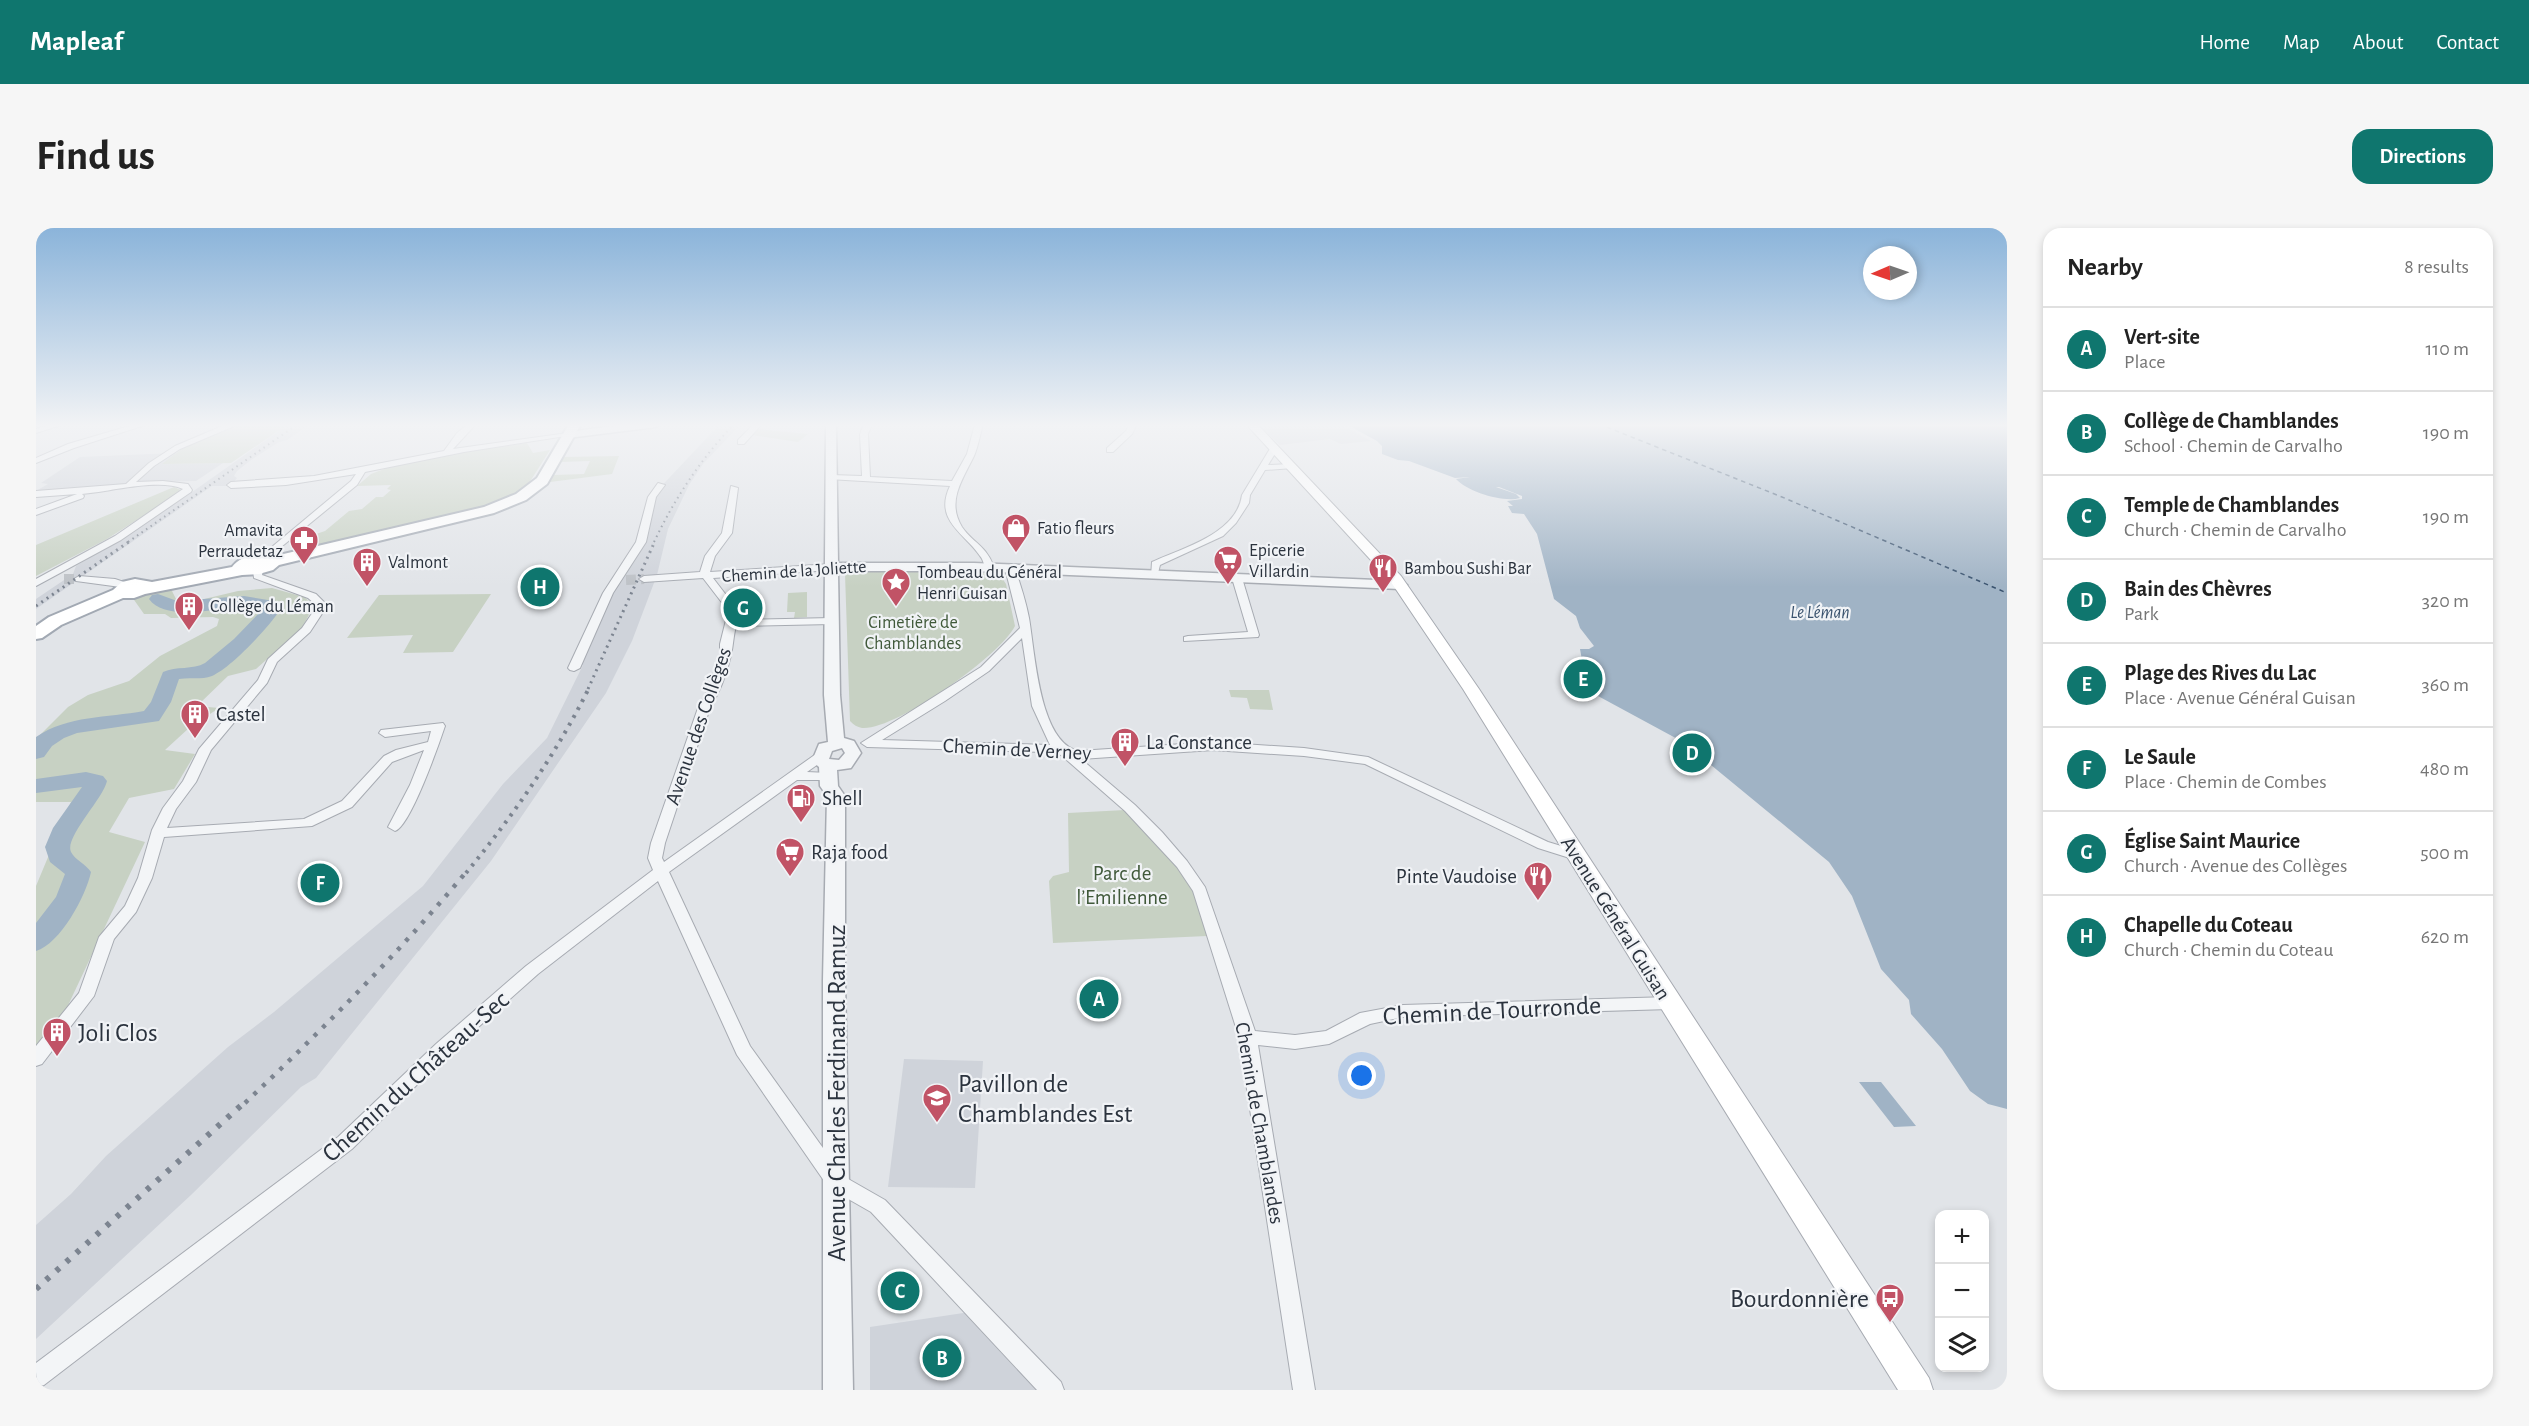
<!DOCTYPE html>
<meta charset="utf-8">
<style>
body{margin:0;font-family:"Alegreya Sans",sans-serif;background:#f6f6f6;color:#222}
.controls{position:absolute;right:18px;bottom:18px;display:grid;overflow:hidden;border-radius:12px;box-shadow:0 3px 9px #0003}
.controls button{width:54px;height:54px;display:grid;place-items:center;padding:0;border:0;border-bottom:2px solid #e0e0e0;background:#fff;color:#222;font:30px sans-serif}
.compass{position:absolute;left:1827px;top:18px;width:54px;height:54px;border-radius:50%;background:#fff;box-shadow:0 3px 9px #0003;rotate:268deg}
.you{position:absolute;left:1326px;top:848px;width:21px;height:21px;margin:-15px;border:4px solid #fff;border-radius:50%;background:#1a73e8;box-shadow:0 0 0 9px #1a73e833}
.badge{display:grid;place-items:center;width:39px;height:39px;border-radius:50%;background:#0f766e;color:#fff;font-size:20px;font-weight:700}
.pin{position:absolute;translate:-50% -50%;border:3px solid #fff;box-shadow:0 2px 6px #0006}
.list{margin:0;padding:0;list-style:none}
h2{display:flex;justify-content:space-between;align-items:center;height:78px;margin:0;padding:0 24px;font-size:26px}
h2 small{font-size:20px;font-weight:400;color:#767676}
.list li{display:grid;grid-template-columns:39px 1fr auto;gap:18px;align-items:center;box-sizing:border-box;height:84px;padding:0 24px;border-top:2px solid #e0e0e0}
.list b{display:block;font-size:22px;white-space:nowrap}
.list p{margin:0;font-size:20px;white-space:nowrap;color:#767676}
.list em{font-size:20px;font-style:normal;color:#767676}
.icon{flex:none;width:33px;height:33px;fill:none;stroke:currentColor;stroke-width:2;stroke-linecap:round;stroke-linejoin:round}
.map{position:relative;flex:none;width:1971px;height:1162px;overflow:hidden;border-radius:18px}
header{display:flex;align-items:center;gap:36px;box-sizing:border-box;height:84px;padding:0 30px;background:#0f766e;color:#fff}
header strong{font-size:28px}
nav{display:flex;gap:33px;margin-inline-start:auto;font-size:21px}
.intro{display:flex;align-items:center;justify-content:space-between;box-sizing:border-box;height:144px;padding:0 36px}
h1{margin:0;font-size:42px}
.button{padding:15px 27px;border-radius:18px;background:#0f766e;color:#fff;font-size:21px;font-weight:700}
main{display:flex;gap:36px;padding:0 36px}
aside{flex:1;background:#fff;border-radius:18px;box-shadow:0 3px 9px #0003}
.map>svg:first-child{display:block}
.built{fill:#cfd3da}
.green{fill:#c7d1c3}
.water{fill:#a0b3c5}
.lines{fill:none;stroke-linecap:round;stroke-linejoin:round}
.river{fill:#a0b3c5;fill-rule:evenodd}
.ferry{stroke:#39526e;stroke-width:1.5;stroke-dasharray:4.5 4;stroke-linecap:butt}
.minor-tunnel{stroke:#bdc1c6;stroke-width:10;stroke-dasharray:10 5;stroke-linecap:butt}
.minor-casing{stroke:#a7abb2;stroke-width:2}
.tertiary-casing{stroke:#a7abb2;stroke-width:3}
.secondary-casing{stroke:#a7abb2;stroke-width:2}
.primary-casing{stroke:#a2a9b3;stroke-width:4}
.minor{fill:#f3f5f7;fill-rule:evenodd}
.tertiary{fill:#f3f5f7;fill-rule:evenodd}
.secondary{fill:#fff;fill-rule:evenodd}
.primary{fill:#fff;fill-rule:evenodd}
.rail-far4{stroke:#7c8490;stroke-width:2;stroke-dasharray:1.5 4;stroke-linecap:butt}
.rail-far3{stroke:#7c8490;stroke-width:3;stroke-dasharray:2 4.5;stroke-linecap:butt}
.rail-far2{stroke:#7c8490;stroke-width:4;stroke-dasharray:3 6;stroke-linecap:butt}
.rail-far1{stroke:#7c8490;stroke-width:4.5;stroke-dasharray:4 8;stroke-linecap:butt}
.rail{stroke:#7c8490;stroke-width:6;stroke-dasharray:4.5 9;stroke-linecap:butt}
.labels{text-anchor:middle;stroke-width:4.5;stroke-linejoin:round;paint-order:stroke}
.far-poi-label{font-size:18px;fill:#2b333e;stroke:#f1f3f6;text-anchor:start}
.far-street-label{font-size:18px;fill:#2b333e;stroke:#f1f3f6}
.far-water-label{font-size:18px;font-style:italic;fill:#39526e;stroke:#f1f3f6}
.far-park-label{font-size:18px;fill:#40593a;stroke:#f1f3f6}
.poi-label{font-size:21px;fill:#2b333e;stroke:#f1f3f6;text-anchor:start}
.street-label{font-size:21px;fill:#2b333e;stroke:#f1f3f6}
.park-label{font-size:21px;fill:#40593a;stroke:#f1f3f6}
.near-street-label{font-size:26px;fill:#2b333e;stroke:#f1f3f6}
.near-poi-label{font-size:26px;fill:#2b333e;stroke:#f1f3f6;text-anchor:start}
</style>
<header>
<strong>Mapleaf</strong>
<nav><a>Home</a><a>Map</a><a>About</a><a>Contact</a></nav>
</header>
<div class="intro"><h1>Find us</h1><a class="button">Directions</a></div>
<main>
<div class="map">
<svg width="1971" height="1162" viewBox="0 0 1971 1162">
<rect width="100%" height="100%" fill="#e1e4e8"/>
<path class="built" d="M247,196L272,197L251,212L243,214L215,232L201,243L198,248L201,250L197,255L191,258H176L0,381V371L37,346L40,338L149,269L247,200L244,199Z
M684,196H705L667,236L653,257L632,301L621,347L596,413L570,465L455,633L280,850L265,859L155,967L0,1111V997L35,966L70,928L192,819L238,784L387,658L467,556L511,510L547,437H541L568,378L597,328L617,267Z
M1221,196H1304L1335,213L1305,216L1294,211L1244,217Z
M139,225L142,226L127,236L187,235L160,253L114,254L0,263L12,256L5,255L44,229Z
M868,831L947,833L939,960L852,959Z
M934,1084L1009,1162H834V1099Z"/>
<path class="green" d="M206,196H248L245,199H248L195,235L126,236L148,219Z
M722,201L772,206L762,214L716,207Z
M491,215L497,225L514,222L493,255L477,267L446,279L281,319L280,306L289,303L313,283L326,281L340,269H347L355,262L351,261L355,257L321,258L335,246L356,238L402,228Z
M583,228L576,246L514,254L518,247L548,246L554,233L524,234L526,229Z
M138,259L145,262L143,265L71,311L0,348V317Z
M818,341L962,344L970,356L979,398C965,427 859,503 826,500C821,499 818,497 814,493L809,346Z
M236,360L268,369L278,377L266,400L220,441L192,448L161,478L183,480L153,500L129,522L159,526L138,561L93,570L73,604L109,614L27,788L0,817V658L35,574H0V511L32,479L52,467L93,453L124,428L181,398L183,391L177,389L135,390L129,386H108L96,369L133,362L136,363L143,377L202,363Z
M771,364V389L758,390L759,384H751L752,365Z
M455,366L417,424L367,425L377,407L311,410L343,367Z
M1193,462H1233L1237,482L1214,481L1211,470L1195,469Z
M1089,582L1141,636L1157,662L1171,708L1017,715L1013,653L1017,648L1033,644L1032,585Z"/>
<path class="water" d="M1310,196H1971V881L1952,876L1934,863L1906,821L1875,786L1873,772L1845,741L1816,668L1793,634L1647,514L1562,468L1548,443L1544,421H1553L1558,418L1544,400L1540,388L1518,371L1501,306L1488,286L1476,285L1472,278H1477L1471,273L1486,271V268L1463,259H1460L1480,266L1484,270C1468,275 1432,264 1420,251L1434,249L1419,250L1373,233L1362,232L1346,226V218L1341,213Z
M1823,854H1845L1880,898L1858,899Z"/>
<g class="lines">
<path class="river" d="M122,366L141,373L208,368L238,373L244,382C232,400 195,440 176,448C165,452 154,449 143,451L135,474L123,493L41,505L28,510L16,518L8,529L0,531V509C32,487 71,490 108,483L115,474L127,444C140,438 157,442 169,435L198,411L226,382C196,373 132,398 113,371L116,367Z
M50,544L67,548L71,553C67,571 28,610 35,624C39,632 50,636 55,644C50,668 24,716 0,723V695L20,669L29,646L14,634L9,619L17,600L46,559L0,565V551Z"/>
<path class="ferry" d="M1563,196L1746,269L1971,365"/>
<path class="minor-tunnel" d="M28,351H43
M590,352L608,351"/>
<g class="minor-casing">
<path id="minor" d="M15,196H28L0,205V201Z
M100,196H112L38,220L0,235V230L32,216Z
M191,196H203L144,221L118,238L100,254L127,253L152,256L156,262L155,264L85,312L0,358V351L79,308L147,261C123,250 73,264 46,266L48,268L47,270L0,287V281L41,266L0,269V263L90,256L113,235L139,218Z
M432,196H440L417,221L532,205L536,207L428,224L329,244L321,257L228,333L225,332V328L315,253L320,246L250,257L195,260L191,257L195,254L278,248L408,223L421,205Z
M718,196H726L708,216H702V212Z
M828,196H836L832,206L834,249L916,253L931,226L939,196H947C944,207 942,219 938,228C927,251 910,273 926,299C937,315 950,317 958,339L956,341H950C948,337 947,331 944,328C930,306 897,293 914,258L792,251L791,249L795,247L826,248L824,206Z
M1093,196H1101L1096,206L1077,224H1071V220L1090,203Z
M1235,219L1242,221L1232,237L1254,236H1257V240L1229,242L1214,267L1213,275L1200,295L1187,308L1124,337L1121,349H1115L1116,334C1146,320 1201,306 1206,267Z
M622,255L629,257L620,269L610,314L577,365L544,440L538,443L534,442L532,440L567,365L600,314L612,269Z
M695,258L702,260L696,305L679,328L674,344L795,336L800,339L795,342L677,350L697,376L701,392L796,390L801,393L796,396L700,398C697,409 697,422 694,431C690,448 683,465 674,480L629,615L626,630L628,634L780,526H788L790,529L788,532L771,544L792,545L800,552L798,555L793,556L784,552H761L633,644L714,818L807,948L849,972L1025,1154L1028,1162H1001L835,984L793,960L701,827L622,653L502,746L412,826L316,921L8,1157L0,1160V1135L302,909L400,816L490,738L617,642L612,630L615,615L662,480L669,469L684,428V416L690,392L687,376L667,350L608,354L603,351L608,348L664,344L669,328L686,305Z
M974,337L979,340C984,356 990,373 993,390C999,424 1003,515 1043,523L1177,514L1268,520L1332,529L1512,614L1545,624L1547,627L1540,632L1502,620L1329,536L1268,528L1177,522L1045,531L1099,577L1126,604L1151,633L1169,659L1219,803L1259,807L1290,803L1324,785L1367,777L1634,769L1640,771L1642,775L1640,779L1634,781L1367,789L1334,796L1293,816L1259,821L1222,817L1279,1162H1257L1203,809L1157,663L1141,639L1089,583L1025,527L1011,524L831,519L825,515L945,439L984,400L969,340ZM986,410L996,478L1014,517L846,512L909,473L953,443Z
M222,339L227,342L226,347L280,366L289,375V381L274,404L241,434L231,455L175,522L160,554L140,581L131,600L268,591L306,573L348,528L360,522L392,514L395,503L349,509L343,505L345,502L407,495L409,498C403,516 374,599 359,603L352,599L374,557L388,522L356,534L316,579L276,598L128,609L116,650L100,684L78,711L58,768L6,836L0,838V818L43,765L63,709L89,678L102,650L116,602L127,580L147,553L163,521L222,452L232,431L266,400L279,381V376L272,370L218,350L217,342Z
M1201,347L1206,350L1223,407L1222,409L1148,413V409L1152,408L1212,404L1196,350Z
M43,348L79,351L97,357L92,360L40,353L38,351Z"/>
</g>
<g class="tertiary-casing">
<path id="tertiary" d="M593,196H625L620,199L532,210L527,207L532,204Z
M790,196H800L802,335H938L1364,353L1371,357L1364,361L938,343H802L804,467L808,510L818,513L825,525L815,540L801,542L802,558L809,568V752L817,1162H787V752L791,568L784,558L783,539L776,533L783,516L792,514L788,467ZM806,520L809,525L803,532L793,531L796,523Z"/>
</g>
<g class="secondary-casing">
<path id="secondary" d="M1210,196H1221L1365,348L1443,461L1893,1150L1897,1162H1862L1427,461L1355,354Z"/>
</g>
<g class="primary-casing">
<path id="primary" d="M533,196H545L511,256L490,272L458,285L243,337L237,342L223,346L206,347L109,366L98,370H87L25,397L6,410L0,411V398L13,389L77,362L86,354L99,351L116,354L196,339C206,326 223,324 239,328L448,279L480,266L501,250Z"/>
</g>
<use href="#minor" class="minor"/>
<use href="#tertiary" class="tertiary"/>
<use href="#secondary" class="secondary"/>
<use href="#primary" class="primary"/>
<path class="rail-far4" d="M92,314L262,196
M618,314C639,270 664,232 698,196"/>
<path class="rail-far3" d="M0,378L94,313
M552,461L619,313"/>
<path class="rail-far2" d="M430,645C477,588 520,526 553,460"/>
<path class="rail-far1" d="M209,875C287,801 362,726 431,643"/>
<path class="rail" d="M0,1061L210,873"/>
</g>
<linearGradient id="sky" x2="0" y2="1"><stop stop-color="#8bb4da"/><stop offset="0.55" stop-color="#f2f3f5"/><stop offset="1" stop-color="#f2f3f5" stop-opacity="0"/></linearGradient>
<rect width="1971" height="359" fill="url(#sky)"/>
<defs>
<g id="shop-pin" transform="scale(1.5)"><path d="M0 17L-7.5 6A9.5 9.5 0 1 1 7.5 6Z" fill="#c15366" stroke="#f1f3f6"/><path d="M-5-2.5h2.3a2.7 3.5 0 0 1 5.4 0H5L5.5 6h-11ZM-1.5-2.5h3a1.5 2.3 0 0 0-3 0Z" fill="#fff"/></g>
<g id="pharmacy-pin" transform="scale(1.5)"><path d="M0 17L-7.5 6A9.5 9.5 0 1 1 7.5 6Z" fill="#c15366" stroke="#f1f3f6"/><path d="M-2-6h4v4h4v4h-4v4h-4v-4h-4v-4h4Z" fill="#fff"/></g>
<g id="supermarket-pin" transform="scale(1.5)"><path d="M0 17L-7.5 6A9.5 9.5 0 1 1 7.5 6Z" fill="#c15366" stroke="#f1f3f6"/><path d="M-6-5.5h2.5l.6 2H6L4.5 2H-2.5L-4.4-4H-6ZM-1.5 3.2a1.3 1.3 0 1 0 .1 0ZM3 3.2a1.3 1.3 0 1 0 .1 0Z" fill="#fff"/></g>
<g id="building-pin" transform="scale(1.5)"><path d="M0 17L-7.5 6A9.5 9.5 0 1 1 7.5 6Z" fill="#c15366" stroke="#f1f3f6"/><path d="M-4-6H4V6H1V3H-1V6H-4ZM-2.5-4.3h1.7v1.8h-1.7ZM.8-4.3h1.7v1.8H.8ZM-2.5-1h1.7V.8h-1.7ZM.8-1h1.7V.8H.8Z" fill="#fff"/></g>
<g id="restaurant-pin" transform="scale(1.5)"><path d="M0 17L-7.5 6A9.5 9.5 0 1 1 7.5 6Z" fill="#c15366" stroke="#f1f3f6"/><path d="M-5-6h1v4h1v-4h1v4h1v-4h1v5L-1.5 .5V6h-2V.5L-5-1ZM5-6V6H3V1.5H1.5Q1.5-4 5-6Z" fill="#fff"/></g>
<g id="sight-pin" transform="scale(1.5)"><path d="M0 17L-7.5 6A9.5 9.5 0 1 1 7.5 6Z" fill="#c15366" stroke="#f1f3f6"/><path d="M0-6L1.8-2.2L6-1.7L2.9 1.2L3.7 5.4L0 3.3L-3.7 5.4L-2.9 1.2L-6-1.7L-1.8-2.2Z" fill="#fff"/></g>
<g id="fuel-pin" transform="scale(1.5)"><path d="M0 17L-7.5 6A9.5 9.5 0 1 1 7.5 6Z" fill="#c15366" stroke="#f1f3f6"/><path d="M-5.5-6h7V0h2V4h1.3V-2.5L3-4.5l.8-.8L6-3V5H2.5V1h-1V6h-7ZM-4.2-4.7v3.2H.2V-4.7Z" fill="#fff"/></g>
<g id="school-pin" transform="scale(1.5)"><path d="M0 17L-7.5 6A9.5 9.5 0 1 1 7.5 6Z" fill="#c15366" stroke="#f1f3f6"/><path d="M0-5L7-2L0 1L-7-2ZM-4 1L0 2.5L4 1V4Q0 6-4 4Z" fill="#fff"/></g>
<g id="bus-pin" transform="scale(1.5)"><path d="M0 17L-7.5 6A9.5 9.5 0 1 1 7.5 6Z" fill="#c15366" stroke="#f1f3f6"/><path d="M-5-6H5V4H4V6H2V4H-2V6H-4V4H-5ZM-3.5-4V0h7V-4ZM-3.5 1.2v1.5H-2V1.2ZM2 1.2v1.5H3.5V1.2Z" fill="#fff"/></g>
</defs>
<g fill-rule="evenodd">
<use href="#shop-pin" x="980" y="300"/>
<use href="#pharmacy-pin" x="268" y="312"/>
<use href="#supermarket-pin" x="1192" y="332"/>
<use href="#building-pin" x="331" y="334"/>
<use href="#restaurant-pin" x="1347" y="340"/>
<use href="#sight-pin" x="860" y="354"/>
<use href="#building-pin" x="153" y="378"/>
<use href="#building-pin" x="159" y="486"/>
<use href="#building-pin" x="1089" y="514"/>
<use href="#fuel-pin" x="765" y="570"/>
<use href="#supermarket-pin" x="754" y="624"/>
<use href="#restaurant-pin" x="1502" y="648"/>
<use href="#building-pin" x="21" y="804"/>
<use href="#school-pin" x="901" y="870"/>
<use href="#bus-pin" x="1854" y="1070"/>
</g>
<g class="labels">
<g class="far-poi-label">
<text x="1001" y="306">Fatio fleurs</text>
<text x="247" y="308" text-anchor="end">Amavita<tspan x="247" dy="21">Perraudetaz</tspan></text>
<text x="1213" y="328">Epicerie<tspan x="1213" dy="21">Villardin</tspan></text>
<text x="352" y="340">Valmont</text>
<text x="1368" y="346">Bambou Sushi Bar</text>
<text x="881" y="350">Tombeau du Général<tspan x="881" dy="21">Henri Guisan</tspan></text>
<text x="174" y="384">Collège du Léman</text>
</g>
<g class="far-street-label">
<text transform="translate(758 343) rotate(-4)" y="6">Chemin de la Joliette</text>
</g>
<g class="far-water-label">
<text x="1784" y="390">Le Léman</text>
</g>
<g class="far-park-label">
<text x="877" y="400">Cimetière de<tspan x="877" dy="21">Chamblandes</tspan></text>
</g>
<g class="poi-label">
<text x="180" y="493">Castel</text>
<text x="1110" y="521">La Constance</text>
<text x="786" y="577">Shell</text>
<text x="775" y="631">Raja food</text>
<text x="1481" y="655" text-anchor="end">Pinte Vaudoise</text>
</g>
<g class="street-label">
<text transform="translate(662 498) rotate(-71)" y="7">Avenue des Collèges</text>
<text transform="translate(981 521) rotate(3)" y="7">Chemin de Verney</text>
<text transform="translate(1580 690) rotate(58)" y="7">Avenue Général Guisan</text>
<text transform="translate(1224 895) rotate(80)" y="7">Chemin de Chamblandes</text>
</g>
<g class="park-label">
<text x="1086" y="652">Parc de<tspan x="1086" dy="24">l’Emilienne</tspan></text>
</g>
<g class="near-street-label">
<text transform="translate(1456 782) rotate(-3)" y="9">Chemin de Tourronde</text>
<text transform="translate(379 848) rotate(-42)" y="9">Chemin du Château-Sec</text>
<text transform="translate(800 865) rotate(-90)" y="9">Avenue Charles Ferdinand Ramuz</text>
</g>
<g class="near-poi-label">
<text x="42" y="813">Joli Clos</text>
<text x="922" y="864">Pavillon de<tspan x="922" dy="30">Chamblandes Est</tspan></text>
<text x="1833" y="1079" text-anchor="end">Bourdonnière</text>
</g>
</g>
</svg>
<div class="controls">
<button>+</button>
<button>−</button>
<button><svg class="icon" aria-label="layers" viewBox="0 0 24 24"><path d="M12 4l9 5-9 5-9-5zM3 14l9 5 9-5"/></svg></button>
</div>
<svg class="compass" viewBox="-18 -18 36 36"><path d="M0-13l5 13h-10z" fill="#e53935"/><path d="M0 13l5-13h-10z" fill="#767676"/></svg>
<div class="you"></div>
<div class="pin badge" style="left:1063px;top:771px">A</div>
<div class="pin badge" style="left:906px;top:1130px">B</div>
<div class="pin badge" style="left:864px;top:1063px">C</div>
<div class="pin badge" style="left:1656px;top:525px">D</div>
<div class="pin badge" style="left:1547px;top:451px">E</div>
<div class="pin badge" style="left:284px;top:655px">F</div>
<div class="pin badge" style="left:707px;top:380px">G</div>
<div class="pin badge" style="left:504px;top:359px">H</div>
</div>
<aside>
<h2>Nearby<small>8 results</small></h2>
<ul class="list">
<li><span class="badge">A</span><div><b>Vert-site</b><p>Place</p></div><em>110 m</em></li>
<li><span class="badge">B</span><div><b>Collège de Chamblandes</b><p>School · Chemin de Carvalho</p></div><em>190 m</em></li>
<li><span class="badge">C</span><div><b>Temple de Chamblandes</b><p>Church · Chemin de Carvalho</p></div><em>190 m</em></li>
<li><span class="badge">D</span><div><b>Bain des Chèvres</b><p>Park</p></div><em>320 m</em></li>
<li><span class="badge">E</span><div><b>Plage des Rives du Lac</b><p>Place · Avenue Général Guisan</p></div><em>360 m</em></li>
<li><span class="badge">F</span><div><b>Le Saule</b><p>Place · Chemin de Combes</p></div><em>480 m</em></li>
<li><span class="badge">G</span><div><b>Église Saint Maurice</b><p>Church · Avenue des Collèges</p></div><em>500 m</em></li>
<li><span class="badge">H</span><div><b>Chapelle du Coteau</b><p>Church · Chemin du Coteau</p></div><em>620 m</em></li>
</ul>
</aside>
</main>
